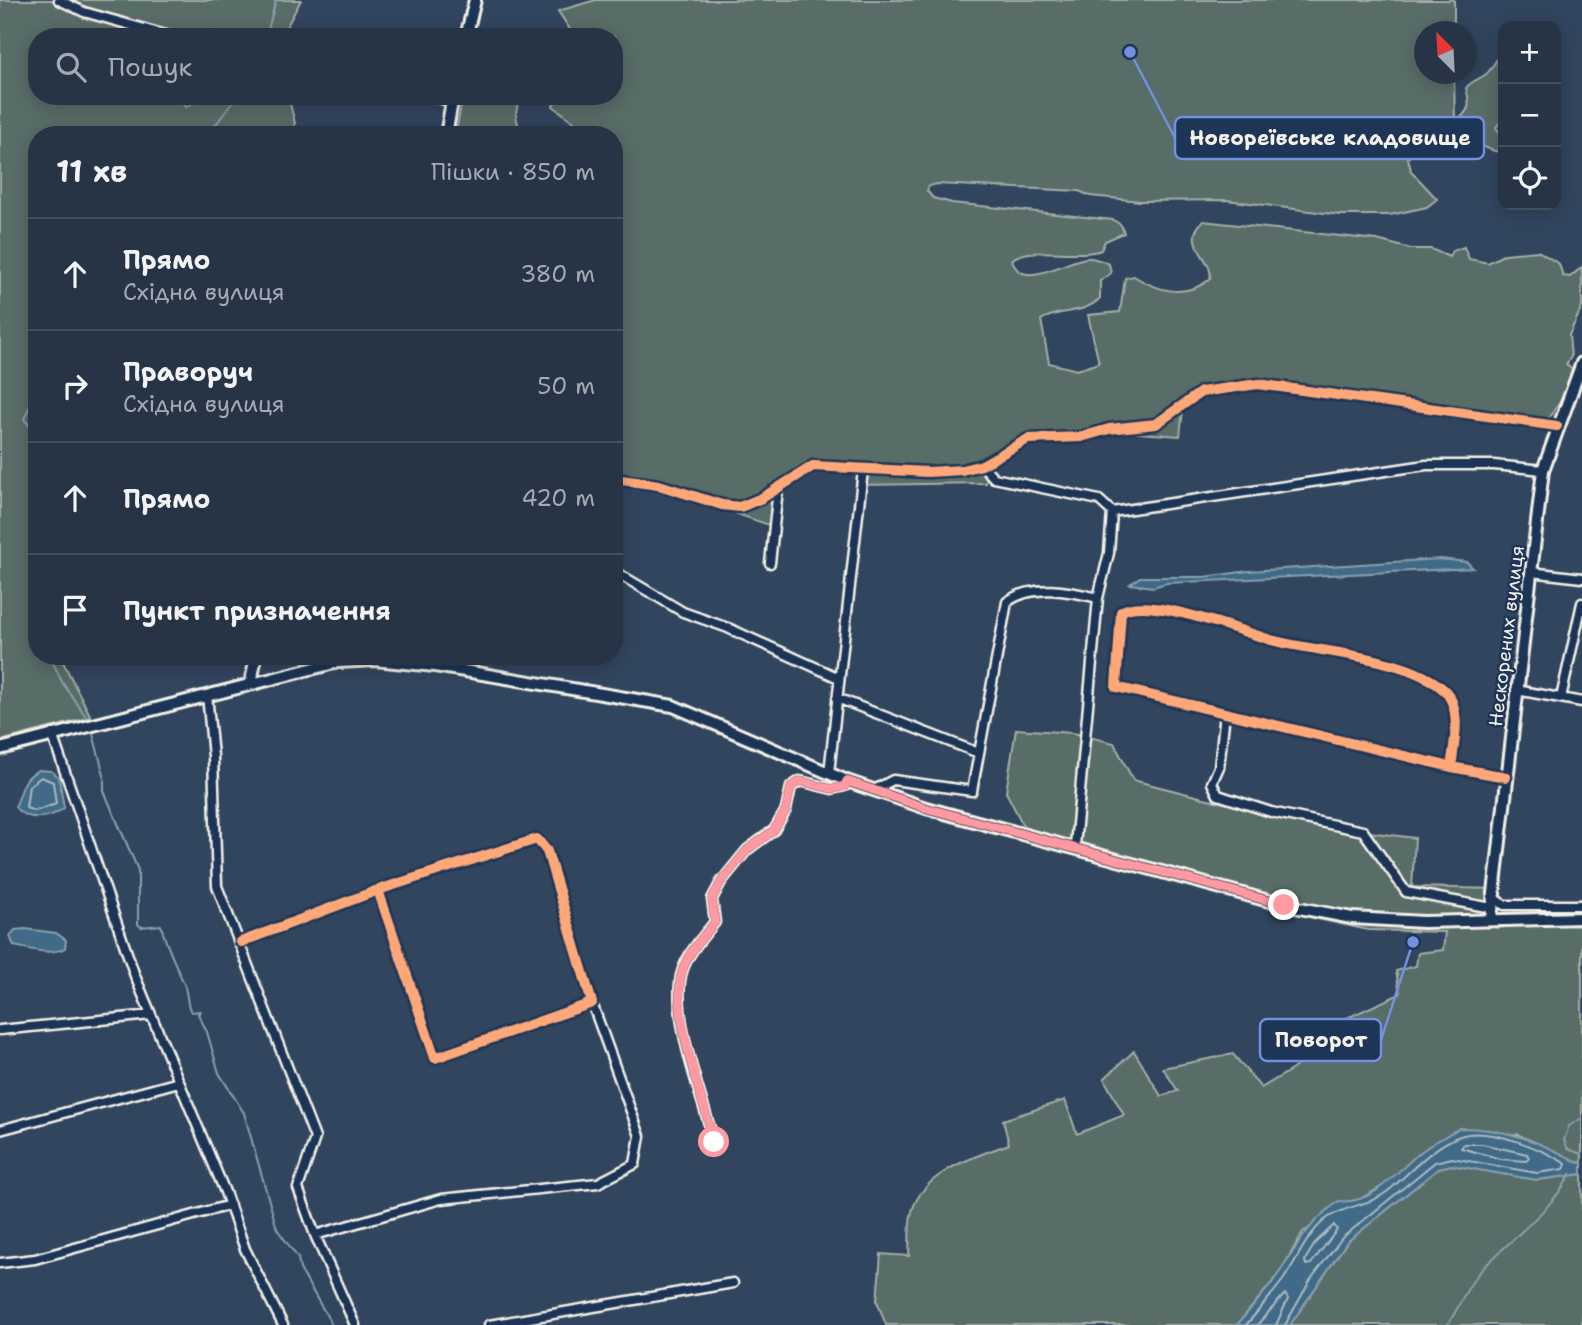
<!DOCTYPE html>
<html lang="uk">
<meta charset="utf-8">
<style>
body{margin:0;font-family:"Shantell Sans",sans-serif;background:#2e3c4d;color:#f1f3f6}
.controls{position:absolute;right:21px;top:21px;display:grid;overflow:hidden;border-radius:14px;box-shadow:0 4px 18px #0003}
.controls button{width:63px;height:63px;display:grid;place-items:center;padding:0;border:0;border-bottom:2px solid #424f5f;background:#263446;color:#f1f3f6;font:35px sans-serif}
.compass{position:absolute;left:1414px;top:21px;width:63px;height:63px;border-radius:50%;background:#263446;box-shadow:0 4px 18px #0003;rotate:336deg}
.stop{position:absolute;width:21px;height:21px;margin:-16px;border:5px solid #ff9aa2;border-radius:50%;background:#fff}
.stop.end{background:#ff9aa2;border-color:#fff;box-shadow:0 2px 7px #0008}
.list{margin:0;padding:0;list-style:none}
h2{display:flex;justify-content:space-between;align-items:center;height:91px;margin:0;padding:0 28px;font-size:30px}
h2 small{font-size:23px;font-weight:400;color:#a4aab3}
.list li{display:grid;grid-template-columns:46px 1fr auto;gap:21px;align-items:center;box-sizing:border-box;height:112px;padding:0 28px;border-top:2px solid #424f5f}
.list b{display:block;font-size:26px;white-space:nowrap}
.list p{margin:0;font-size:23px;white-space:nowrap;color:#a4aab3}
.list em{font-size:23px;font-style:normal;color:#a4aab3}
.icon{flex:none;width:38px;height:38px;fill:none;stroke:currentColor;stroke-width:2;stroke-linecap:round;stroke-linejoin:round}
.map{position:relative;flex:none;width:1582px;height:1325px;overflow:hidden}
.search{position:absolute;background:#263446;box-shadow:0 4px 18px #0003;left:28px;top:28px;width:595px;height:77px;display:flex;align-items:center;gap:18px;box-sizing:border-box;padding:0 24px;border-radius:28px;color:#a4aab3;font-size:26px}
.panel{position:absolute;background:#263446;box-shadow:0 4px 18px #0003;left:28px;top:126px;width:595px;height:539px;border-radius:28px}
.map>svg:first-child{display:block}
.green{fill:#586c67;stroke:#a6aea8;stroke-width:2}
.water{fill:#406a87;stroke:#88a0ae;stroke-width:2}
.lines{fill:none;stroke-linecap:round;stroke-linejoin:round}
.shore{stroke:#acbbc1;stroke-width:2}
.stream{stroke:#88a0ae;stroke-width:2}
.street-casing{stroke:#f4f1e8;stroke-width:13}
.secondary-casing{stroke:#f4f1e8;stroke-width:16}
.street{stroke:#1d3557;stroke-width:8}
.secondary{stroke:#1d3557;stroke-width:10}
.cycleway-casing{stroke:#1d3557;stroke-width:15}
.cycleway{stroke:#fea87a;stroke-width:10}
.route{stroke:#ff9aa2;stroke-width:9}
.labels{text-anchor:middle;stroke-width:5;stroke-linejoin:round;paint-order:stroke}
.street-label{font-size:19px;fill:#f4f1e8;stroke:#1d3557}
.leader{fill:none;stroke:#738fde;stroke-width:2.5}
.callout-dot{fill:#738fde;stroke:#1d3557;stroke-width:2.5}
.callout{fill:#1d3557;stroke:#738fde;stroke-width:2.5}
.callout-label{font-size:21px;text-anchor:middle;font-weight:bold;fill:#f4f1e8}
</style>
<div class="map">
<svg width="1582" height="1325" viewBox="0 0 1582 1325">
<rect width="100%" height="100%" fill="#32455e"/>
<filter id="ink" filterUnits="userSpaceOnUse"><feTurbulence type="fractalNoise" baseFrequency=".0143" numOctaves="2"/><feDisplacementMap in="SourceGraphic" scale="14" xChannelSelector="R" yChannelSelector="G"/><feConvolveMatrix kernelMatrix="1 2 1 2 8 2 1 2 1" color-interpolation-filters="sRGB"/></filter>
<g filter="url(#ink)">
<path class="green" d="M0,0H301L281,37H232L212,31L144,33L146,37H37V96H180L186,107L203,96H288L295,123L291,135H37V656H60L91,717L0,741Z
M596,0H1454V31L1424,32V74H1454L1455,122C1470,111 1471,106 1466,88C1473,79 1483,79 1489,71C1495,65 1495,58 1503,53V119L1496,127L1503,139V152C1478,153 1464,121 1429,130L1424,142L1408,158L1411,171L1437,199L1427,207L1390,215H1340L1227,200L1140,201L1090,196L1079,191L937,184L929,186L927,191L933,198L952,203L1113,220L1121,225L1124,233L1105,241L1101,250C1077,259 1026,244 1012,260C1021,293 1070,258 1087,258C1095,257 1102,261 1109,264L1111,273L1100,281V298C1083,316 1059,308 1041,320L1049,363L1077,370L1099,363L1088,315L1120,312L1125,278L1134,276C1157,291 1186,299 1210,279C1215,258 1179,244 1203,221L1377,240L1411,249H1431L1449,257L1452,251L1464,247L1469,259L1488,263L1505,254L1538,251L1559,264L1563,276L1570,277L1582,267V307L1569,335L1571,357L1566,364L1574,372L1565,395L1540,430L1344,398L1239,387L1209,391L1184,401L1180,436L1125,432L1083,440L1028,441L987,462L986,483L860,485V473C797,466 788,457 775,527L685,496L614,483V148L619,141L614,139V135H556L575,123L553,106L558,96H614V37H575L558,11Z
M463,96H520C520,102 516,108 516,114C516,124 523,126 513,135H459L456,131Z
M1016,729L1073,733L1114,743L1133,780C1229,805 1316,827 1415,838L1412,887L1499,889L1497,928L1538,923L1582,926V1161L1579,1163L1517,1134L1383,1186L1303,1232L1279,1274L1237,1325H886L877,1301L881,1254L909,1256C910,1242 908,1224 912,1211C924,1171 974,1157 1009,1144L1003,1120L1065,1100L1077,1134L1124,1115L1104,1079L1134,1051L1161,1096L1178,1091L1163,1068L1233,1054L1261,1088L1293,1069L1331,1034L1327,1027L1400,994L1396,971L1416,966L1418,953L1443,950L1445,932L1368,930L1313,918L1030,839L1006,792Z
M1451,1165L1537,1180L1582,1174V1325H1290L1347,1242L1439,1168Z"/>
<path class="water" d="M1440,559L1467,562L1473,568L1167,583L1153,587L1130,584L1140,577H1204L1249,571Z
M39,770L51,771L59,777L64,808C50,819 26,822 15,807C23,791 21,778 39,770Z
M25,929L56,933L66,940L65,948C51,956 30,949 14,946L10,936L15,930Z
M1459,1128C1505,1128 1539,1141 1579,1163L1582,1161V1174L1537,1180L1451,1165L1439,1168L1347,1242L1290,1325H1237C1251,1308 1267,1291 1279,1273C1300,1242 1308,1223 1339,1201C1372,1205 1394,1174 1417,1155C1429,1144 1445,1137 1459,1128Z"/>
<g class="lines">
<path class="shore" d="M41,777L53,782L56,804L35,811L26,808L29,786Z
M1482,1144L1527,1154L1529,1158L1526,1161L1501,1159L1461,1148L1464,1144Z
M1334,1225L1337,1230L1311,1264L1306,1265L1305,1260L1316,1242Z
M1246,1325C1259,1310 1272,1295 1283,1280C1298,1259 1306,1235 1326,1219C1344,1205 1368,1207 1388,1191C1411,1172 1431,1147 1460,1136C1488,1126 1543,1149 1566,1164L1564,1169L1537,1173L1452,1158L1435,1162L1342,1238L1311,1279L1285,1325
M1257,1325L1285,1294L1288,1299L1276,1325"/>
<path class="stream" d="M266,37L276,0
M204,135L217,123L237,96
M37,372L32,401L24,419L37,435
M50,656L62,682L89,721
M92,730L104,775V791L138,870V924L141,927L161,925C166,947 176,964 184,984C188,994 186,1004 191,1012L201,1011L198,1014L207,1032L219,1073L244,1113L277,1229L298,1258L300,1269L332,1325
M1582,1118L1569,1126L1564,1140L1568,1149L1582,1154
M1447,1325C1459,1309 1465,1289 1478,1274C1504,1244 1556,1207 1570,1174"/>
<g class="street-casing">
<path id="street" d="M59,0L84,12L173,37
M431,96L452,102
M982,465L994,478L1099,500L1112,512L1426,465H1494L1543,470
M614,479L659,485L722,505L740,507L762,498L813,466L928,472L962,470L982,465L1028,439L1081,437L1109,429L1156,424L1201,392L1258,384L1557,426
M770,563L778,489
M614,571L683,612L728,628L839,678
M1531,572L1582,578
M1516,690L1582,702
M207,695L213,756L217,886L315,1138L298,1188L315,1235L355,1325
M837,698L976,752
M1561,698L1582,603
M1225,713L1219,767L1212,783L1218,795L1271,812L1363,831L1406,892L1492,908
M52,734L135,976L225,1192L245,1249L283,1325
M1451,767C1454,744 1463,708 1444,690C1408,656 1319,653 1271,640C1243,632 1145,594 1121,612L1116,687L1451,767L1506,777
M829,773L863,470
M874,790L893,780L972,791L1007,602C1032,583 1070,591 1098,598
M1075,846L1098,598L1109,553L1112,512
M1492,897L1504,905H1582
M241,942L378,890L537,839L547,851L592,1003L435,1058L378,890
M0,1030L151,1015
M0,1130L179,1082
M714,1142C702,1096 675,1030 680,982C682,959 701,939 715,922L712,899L721,882L747,850L774,830L786,810L791,787L800,781L832,789L845,786L847,781
M315,1235L441,1199L598,1183L635,1164L640,1136L592,1003
M0,1263L35,1259L230,1205
M489,1325L733,1283"/>
</g>
<g class="secondary-casing">
<path id="secondary" d="M466,37L475,0
M446,135L453,96
M251,682L256,656
M0,749L338,662L375,660L435,666L673,706L847,781L926,808L1284,905L1352,918L1424,922L1582,918
M1491,919L1543,470L1582,363"/>
</g>
<use href="#street" class="street"/>
<use href="#secondary" class="secondary"/>
<g class="cycleway-casing">
<path id="cycleway" d="M614,479L659,485L722,505L740,507L762,498L813,466L928,472L962,470L982,465L1028,439L1081,437L1109,429L1156,424L1201,392L1258,384L1557,426
M1451,767C1454,744 1463,708 1444,690C1408,656 1319,653 1271,640C1243,632 1145,594 1121,612L1116,687L1451,767L1506,777
M241,942L378,890L537,839L547,851L592,1003L435,1058L378,890"/>
</g>
<use href="#cycleway" class="cycleway"/>
</g>
</g>
<g class="lines" filter="url(#ink)">
<path class="route" d="M714,1142C702,1096 676,1030 680,982C682,959 701,939 715,922L712,899L721,882L747,850L774,830L786,810L791,787L800,781L832,789L845,786L847,781L926,808L1284,905"/>
</g>
<g class="labels">
<g class="street-label">
<text transform="translate(1506 636) rotate(-83)" y="7">Нескорених вулиця</text>
</g>
</g>
<path class="leader" d="M1130 52L1175 138M1413 942L1381 1040"/>
<g class="callout-dot">
<circle cx="1130" cy="52" r="7"/>
<circle cx="1413" cy="942" r="7"/>
</g>
<g class="callout">
<rect x="1175" y="117" width="309" height="42" rx="7"/>
<rect x="1260" y="1019" width="121" height="42" rx="7"/>
</g>
<g class="callout-label">
<text x="1330" y="145">Новореївське кладовище</text>
<text x="1321" y="1047">Поворот</text>
</g>
</svg>
<div class="controls">
<button>+</button>
<button>−</button>
<button><svg class="icon" aria-label="locate" viewBox="0 0 24 24"><circle cx="12" cy="12" r="6"/><path d="M12 2v4M12 18v4M2 12h4M18 12h4"/></svg></button>
</div>
<svg class="compass" viewBox="-18 -18 36 36"><path d="M0-13l5 13h-10z" fill="#e53935"/><path d="M0 13l5-13h-10z" fill="#a4aab3"/></svg>
<div class="stop" style="left:714px;top:1142px"></div>
<div class="stop end" style="left:1284px;top:905px"></div>
<div class="search"><svg class="icon" aria-label="search" viewBox="0 0 24 24"><circle cx="10" cy="10" r="6"/><path d="M15 15l6 6"/></svg>Пошук</div>
<section class="panel">
<h2>11 хв<small>Пішки · 850 m</small></h2>
<ul class="list">
<li><svg class="icon" aria-label="ahead" viewBox="0 0 24 24"><path d="M12 20V5M6 11l6-6 6 6"/></svg><div><b>Прямо</b><p>Східна вулиця</p></div><em>380 m</em></li>
<li><svg class="icon" aria-label="right" viewBox="0 0 24 24"><path d="M7 20v-9h11M14 6l5 5-5 5"/></svg><div><b>Праворуч</b><p>Східна вулиця</p></div><em>50 m</em></li>
<li><svg class="icon" aria-label="ahead" viewBox="0 0 24 24"><path d="M12 20V5M6 11l6-6 6 6"/></svg><div><b>Прямо</b></div><em>420 m</em></li>
<li><svg class="icon" aria-label="arrive" viewBox="0 0 24 24"><path d="M6 21V4h12l-3 4 3 4H6"/></svg><div><b>Пункт призначення</b></div></li>
</ul>
</section>
</div>
